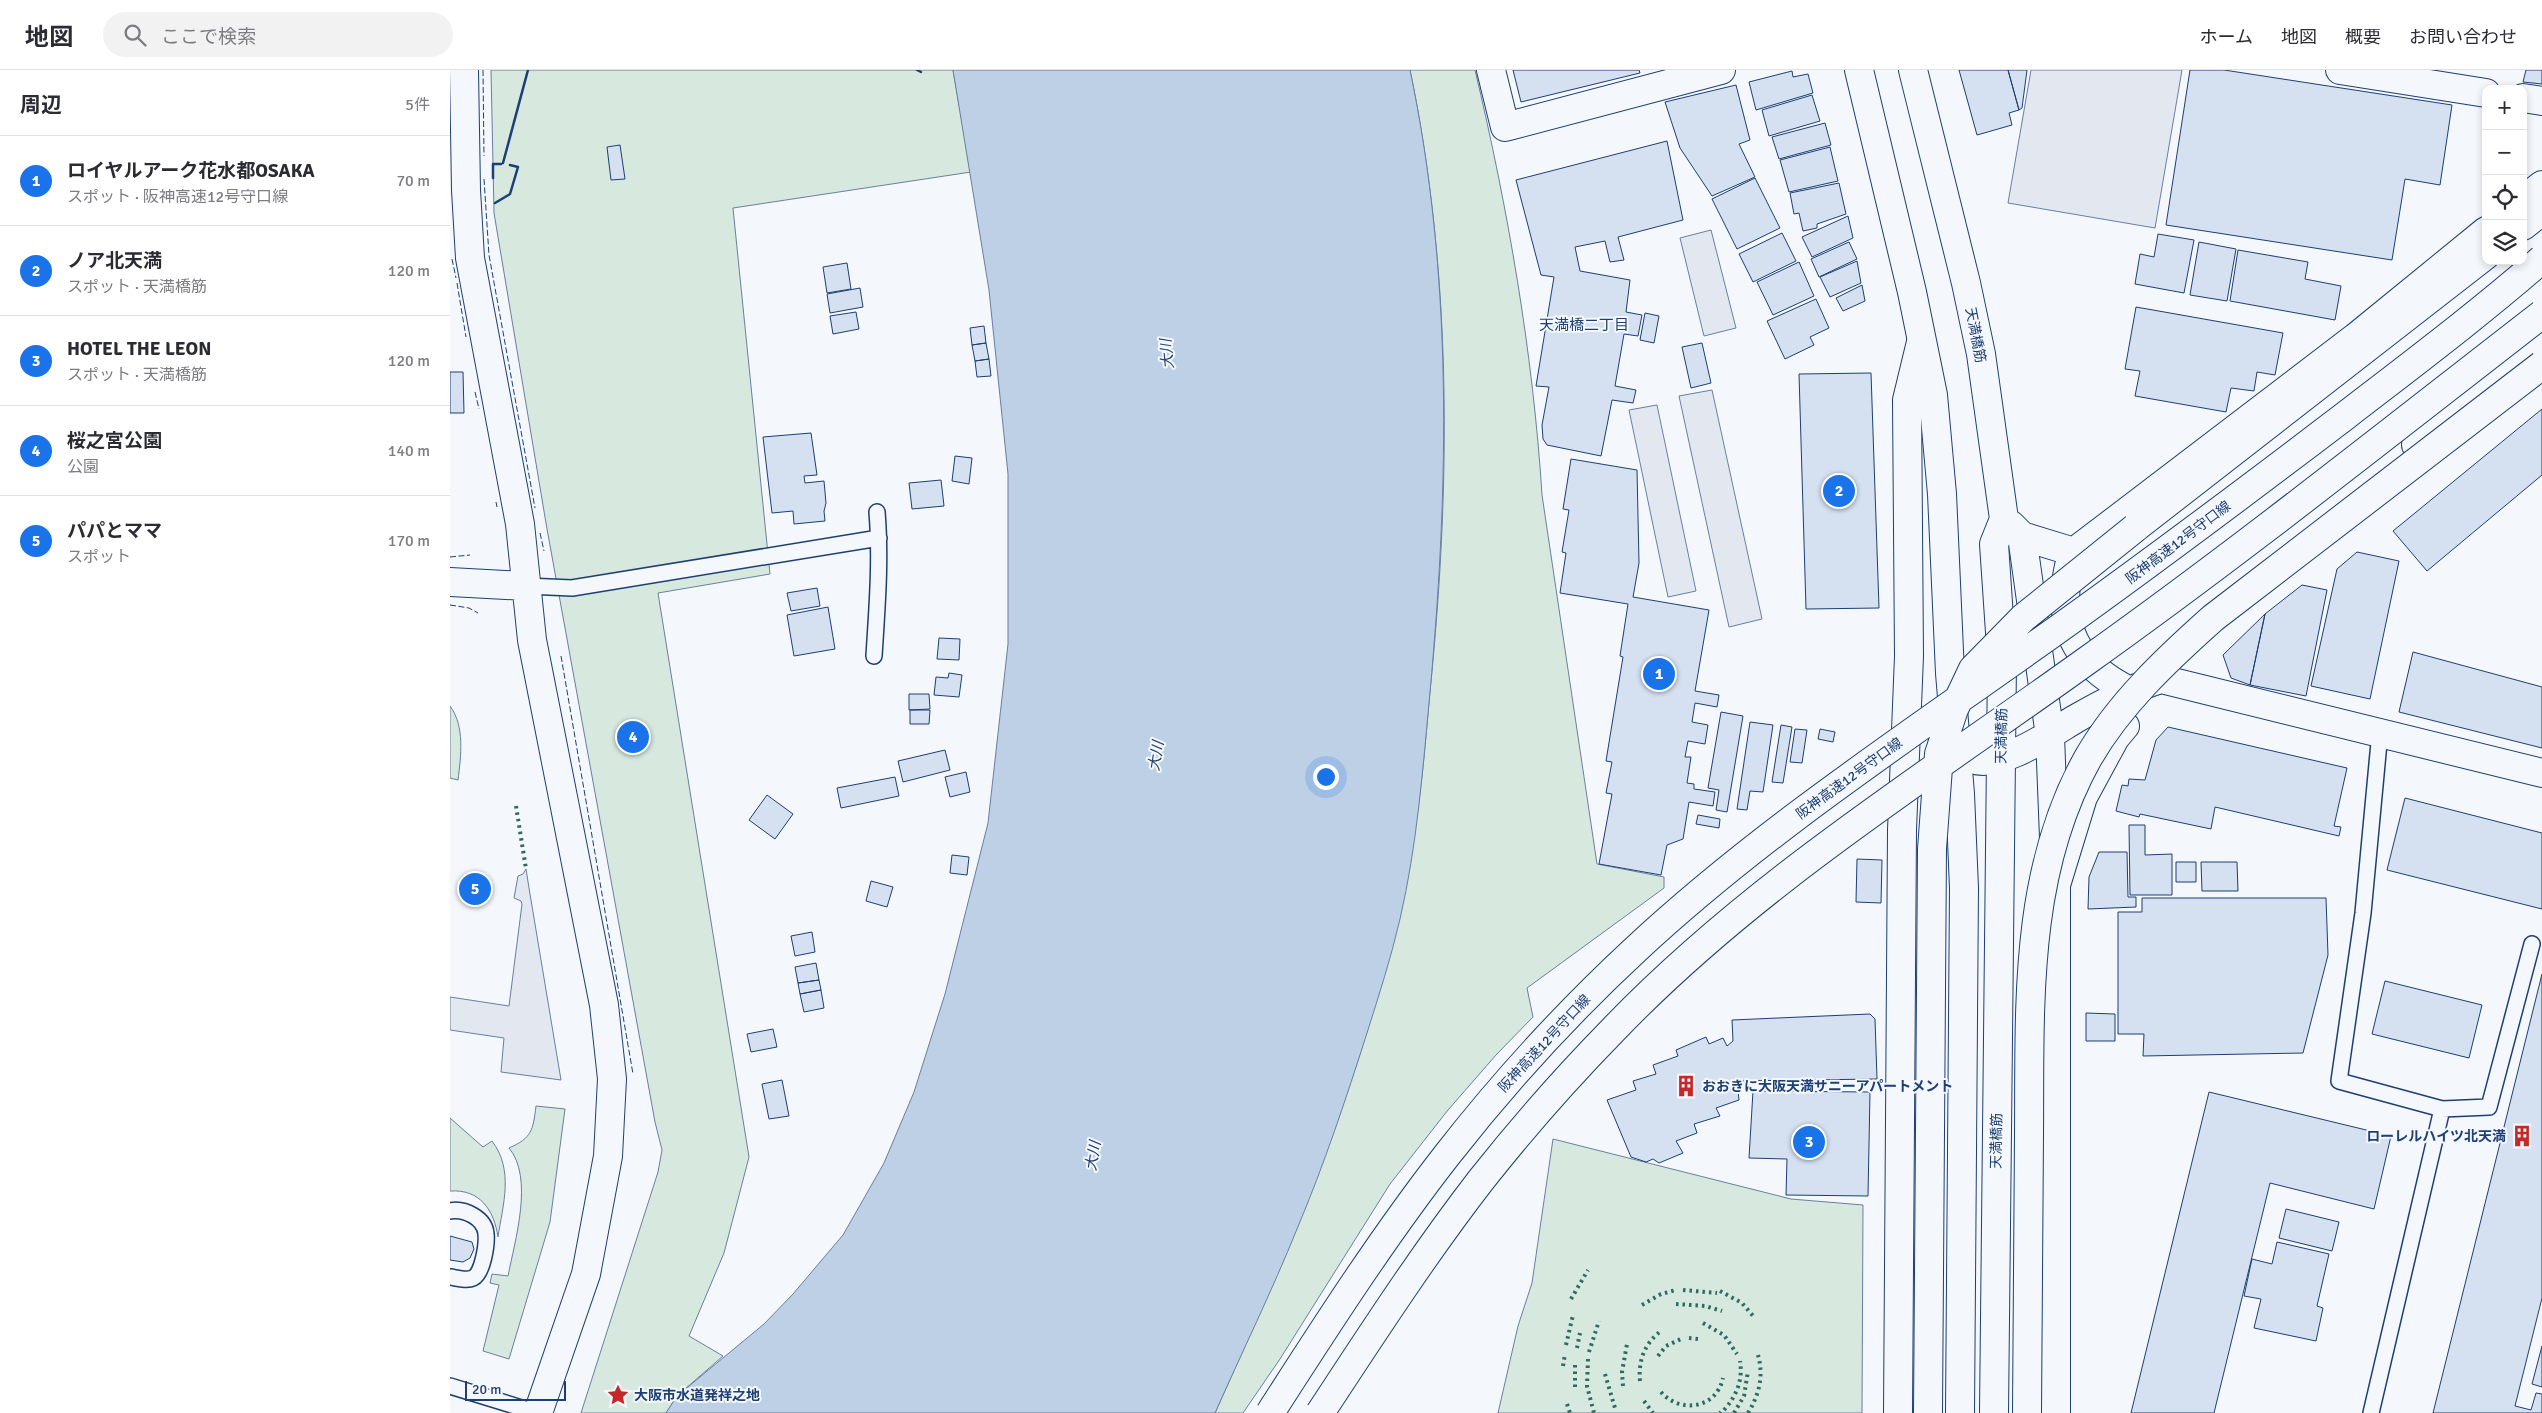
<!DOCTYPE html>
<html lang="ja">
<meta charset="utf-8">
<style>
body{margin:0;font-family:Signika,"Noto Sans JP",sans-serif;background:#f2f2f3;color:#2b2b33}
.controls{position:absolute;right:15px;top:15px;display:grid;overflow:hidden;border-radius:10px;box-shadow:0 2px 8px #0003}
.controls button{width:45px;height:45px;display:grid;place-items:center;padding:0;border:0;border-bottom:1px solid #e1e1e2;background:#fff;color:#2b2b33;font:25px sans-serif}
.scale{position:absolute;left:15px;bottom:12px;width:101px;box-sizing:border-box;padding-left:5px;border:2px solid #1d3f73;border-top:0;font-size:14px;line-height:18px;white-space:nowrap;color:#1d3f73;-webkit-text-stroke:4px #f4f7fb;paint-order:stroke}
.you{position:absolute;left:875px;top:706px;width:18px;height:18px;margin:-12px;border:4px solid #fff;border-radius:50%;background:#1a73e8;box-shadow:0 0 0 8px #1a73e833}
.badge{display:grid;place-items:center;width:32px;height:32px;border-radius:50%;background:#1a73e8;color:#fff;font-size:16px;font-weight:700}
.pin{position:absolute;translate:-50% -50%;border:2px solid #fff;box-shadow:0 1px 5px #0006}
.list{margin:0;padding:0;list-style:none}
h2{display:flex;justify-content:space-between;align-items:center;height:65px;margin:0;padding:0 20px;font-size:21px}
h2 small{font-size:16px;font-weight:400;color:#7c7c81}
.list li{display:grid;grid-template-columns:32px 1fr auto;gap:15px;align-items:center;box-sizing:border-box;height:90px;padding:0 20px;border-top:1px solid #e1e1e2}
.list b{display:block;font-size:19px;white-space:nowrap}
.list p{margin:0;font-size:16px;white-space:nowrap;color:#7c7c81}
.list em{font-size:16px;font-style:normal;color:#7c7c81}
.icon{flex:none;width:28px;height:28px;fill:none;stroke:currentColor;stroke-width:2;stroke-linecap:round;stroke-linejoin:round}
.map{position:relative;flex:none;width:2092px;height:1343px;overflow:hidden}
header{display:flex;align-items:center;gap:30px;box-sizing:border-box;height:70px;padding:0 25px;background:#fff;border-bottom:1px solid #e1e1e2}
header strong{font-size:24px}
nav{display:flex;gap:28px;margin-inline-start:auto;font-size:18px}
.search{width:350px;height:45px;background:#f2f2f3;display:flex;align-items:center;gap:12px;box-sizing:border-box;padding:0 18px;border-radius:28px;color:#7c7c81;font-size:19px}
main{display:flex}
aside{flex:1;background:#fff}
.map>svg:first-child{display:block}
.green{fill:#d7e8df;stroke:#687fa3}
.parking{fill:#e3e8f0;stroke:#687fa3}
.water{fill:#bed0e5;stroke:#687fa3}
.building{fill:#d5e0f0;stroke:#1d3f73}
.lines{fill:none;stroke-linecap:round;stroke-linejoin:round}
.service-casing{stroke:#1d3f73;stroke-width:18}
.minor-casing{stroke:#1d3f73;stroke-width:30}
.tertiary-casing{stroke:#1d3f73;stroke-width:30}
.motorway-casing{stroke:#1d3f73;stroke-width:30}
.service{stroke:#f4f7fb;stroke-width:15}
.minor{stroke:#f4f7fb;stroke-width:28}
.tertiary{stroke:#f4f7fb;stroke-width:28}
.motorway{stroke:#f4f7fb;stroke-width:28}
.motorway-bridge-casing{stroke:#1d3f73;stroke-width:30;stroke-linecap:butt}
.motorway-bridge{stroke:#f4f7fb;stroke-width:28}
.hedge{stroke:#2c6c60;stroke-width:4;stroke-dasharray:2.5 4;stroke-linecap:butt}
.fence{stroke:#1d3f73;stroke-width:1;stroke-dasharray:6 2.5;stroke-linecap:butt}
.wall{stroke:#1d3f73;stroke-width:2.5}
.labels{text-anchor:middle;stroke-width:4;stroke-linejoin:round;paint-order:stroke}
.street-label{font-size:14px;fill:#1d3f73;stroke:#f4f7fb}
.poi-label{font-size:14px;font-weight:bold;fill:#1d3f73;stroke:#f4f7fb;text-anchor:start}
.neighbourhood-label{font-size:15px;fill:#1d3f73;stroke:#f4f7fb}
.water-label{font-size:15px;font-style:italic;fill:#1d3f73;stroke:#f4f7fb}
</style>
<header>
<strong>地図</strong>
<div class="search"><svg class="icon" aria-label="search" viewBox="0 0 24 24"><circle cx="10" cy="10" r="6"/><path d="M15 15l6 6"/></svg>ここで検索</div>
<nav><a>ホーム</a><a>地図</a><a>概要</a><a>お問い合わせ</a></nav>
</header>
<main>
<aside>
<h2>周辺<small>5件</small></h2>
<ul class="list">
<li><span class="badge">1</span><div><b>ロイヤルアーク花水都OSAKA</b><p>スポット · 阪神高速12号守口線</p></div><em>70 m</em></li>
<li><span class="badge">2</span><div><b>ノア北天満</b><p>スポット · 天満橋筋</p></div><em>120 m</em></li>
<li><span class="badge">3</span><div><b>HOTEL THE LEON</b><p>スポット · 天満橋筋</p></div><em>120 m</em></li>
<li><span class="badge">4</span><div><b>桜之宮公園</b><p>公園</p></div><em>140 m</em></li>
<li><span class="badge">5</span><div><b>パパとママ</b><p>スポット</p></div><em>170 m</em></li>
</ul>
</aside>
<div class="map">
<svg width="2092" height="1343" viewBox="0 0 2092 1343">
<rect width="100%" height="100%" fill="#f4f7fb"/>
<path class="green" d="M41,0H503L521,102L283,138L320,504L208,523L299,1087L274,1183L239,1266L273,1286L227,1326L216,1343H131L208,1102L212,1080L205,1052L97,459L44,143Z
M960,0H1025C1058,139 1083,283 1092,425L1147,794L1214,807V818L1077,918L1083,947L1046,985L998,1040L940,1114L830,1289L793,1343H765C816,1229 867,1115 906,996C918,961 925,924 934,888C943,850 954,812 962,774C973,717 976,659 982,601C1001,402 1001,197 960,0Z
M0,636C15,656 11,686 8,710L0,708Z
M86,1036L115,1039L100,1152L59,1289L33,1281L49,1215L40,1213L42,1204L58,1206C65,1170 84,1108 59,1078C82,1068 83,1060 86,1036Z
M0,1048L33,1077L42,1071C64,1100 53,1134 48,1167C44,1140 30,1119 0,1121Z
M1103,1069L1341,1129L1413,1135L1412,1343H1048L1068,1256L1082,1213Z"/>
<path class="parking" d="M1581,0H1732L1705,158L1558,133Z
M1261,160L1286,258L1254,266L1230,168Z
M1262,320L1312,549L1279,557L1229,326Z
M1207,335L1246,521L1218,527L1179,340Z
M76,799L79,818L111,1010L51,1002L54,968L0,960V927L59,936L72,834L71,831L64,828L68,806L73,804Z"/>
<path class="water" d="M503,0H960C1003,205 999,415 980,622C973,698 967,776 950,849C941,888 929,925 917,963C896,1029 874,1095 847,1159C822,1221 792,1282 765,1343H216L227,1326L314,1254L343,1224L393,1165L434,1093L464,1022L495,924L538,753L558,574V404L539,220Z"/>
<path class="building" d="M1063,0H1189L1190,3L1071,32Z
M1509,0H1558L1569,40L1559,43L1562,55L1527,65Z
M1558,0H1577L1572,38L1569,40Z
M1740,0H1774L2002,35L1990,115L1955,109L1942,190L1716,155Z
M2076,0H2092V14L2073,12Z
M1342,1L1343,7L1358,4L1363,23L1306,40L1299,12Z
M1286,15L1300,70L1289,74L1305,107L1262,126L1230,78L1215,32Z
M1362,25L1370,51L1319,66L1312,40Z
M1375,53L1381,75L1329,89L1322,67Z
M1217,71L1233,150L1168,167L1174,190L1160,192L1155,171L1125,177L1130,201L1180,210L1176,242L1192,245L1188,266L1174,264L1165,316L1186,320L1183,333L1162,330L1151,386L1097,375L1093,369L1092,355L1099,317L1086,316L1104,207L1091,205L1066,110Z
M170,75L175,109L161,110L157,77Z
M1380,77L1388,111L1339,122L1330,90Z
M1305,108L1330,158L1287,179L1262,129Z
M1389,113L1396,144L1367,154V158L1353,161L1349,143L1344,144L1340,123Z
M1398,146L1403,168L1362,187L1352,167Z
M1332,163L1346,191L1303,212L1289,184Z
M1708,164L1744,170L1734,223L1685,214L1690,184L1704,187Z
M1399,172L1407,189L1369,207L1361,189Z
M1749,172L1786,179L1777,231L1740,225Z
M1788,180L1858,192L1855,209L1891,216L1885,250L1780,231Z
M1407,191L1411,213L1380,227L1370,207Z
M1349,192L1364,226L1323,245L1307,212Z
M397,193L401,219L377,223L373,197Z
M1412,215L1415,231L1393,241L1386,228Z
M410,218L413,237L380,243L377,224Z
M1366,229L1379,258L1360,267L1364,275L1335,289L1317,251Z
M1686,237L1833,263L1825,305L1807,302L1804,321L1781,318L1776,342L1685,326L1690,301L1675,299Z
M406,242L409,259L383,264L380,246Z
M1195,243L1209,246L1204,273L1190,270Z
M534,256L536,273L522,275L520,258Z
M536,273L539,289L525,291L522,275Z
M1252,273L1261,313L1241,318L1232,277Z
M539,289L541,306L527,307L525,291Z
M0,302H13L14,343H0Z
M1421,303L1429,538L1356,539L1349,304Z
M2092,339V405L1977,501L1943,461Z
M361,363L367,405L354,406L355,413L374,411L376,433L374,441L375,451L344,454L343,441L322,443L313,367Z
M505,386L522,388L519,414L502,411Z
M1121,389L1187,400L1189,493L1183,527L1259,540L1245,621L1269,625L1267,637L1245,633L1242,652L1258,655L1255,674L1238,671L1235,687H1241L1237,713L1244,714V719L1265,722L1263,736L1239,732L1233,769L1217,775L1211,805L1149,794L1162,724L1156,723L1162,692L1156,691L1173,587L1170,586L1178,534L1110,523L1116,483L1112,482L1119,440L1113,439Z
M491,410L494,436L462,439L459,413Z
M1907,482L1949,491L1920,629L1861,616L1887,499Z
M1852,515L1877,520L1856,626L1800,615L1815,544Z
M367,518L370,536L341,541L337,523Z
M378,537L385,579L344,586L337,545Z
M1815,544L1800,615L1781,608L1773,585Z
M489,568L510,569L509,590L487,589Z
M1963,582L2092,617V678L1949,642Z
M499,603L512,605L509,627L484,625L486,607L498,608Z
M459,624H479L480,639L459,640Z
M460,640H480L479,654H460Z
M1271,642L1293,646L1277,742L1266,740L1269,720L1258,718Z
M1300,652L1323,655L1313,722L1300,721L1297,740L1287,739Z
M1331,655L1342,657L1333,713L1322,712Z
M1718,657L1897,698L1884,756L1891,757L1889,766L1765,737L1761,759L1690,744L1689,747L1666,741L1672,715L1678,716L1679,709L1695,710L1706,670Z
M1345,659L1357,660L1352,693L1340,692Z
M1370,659L1385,662L1383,672L1368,669Z
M495,680L500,700L453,712L448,691Z
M516,702L520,722L500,727L495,707Z
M445,707L449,726L391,738L387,718Z
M317,725L343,744L325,769L299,750Z
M1955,728L2092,763V839L1937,800Z
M1248,745L1270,749L1269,758L1246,754Z
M1679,755H1695V785L1722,784V825H1680Z
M1649,782H1677L1678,827H1686V837L1638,839L1639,807Z
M502,785L519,787L517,805L500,803Z
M1407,789L1432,790L1431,833L1406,832Z
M1726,792H1746V812H1726Z
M1751,792H1787L1788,821H1752Z
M421,811L443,817L437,837L416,831Z
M1692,828H1876L1878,885L1853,983L1693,986L1694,964H1668V842H1692Z
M362,862L365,882L345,886L341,866Z
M366,893L369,910L348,913L345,897Z
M2092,904V1228L2065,1336L2081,1340L2086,1323L2092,1324V1343H1983Z
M369,910L371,920L350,924L348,913Z
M1935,911L2032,935L2019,988L1922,964Z
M371,920L374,938L354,942L350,924Z
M1636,943L1665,944V971H1636Z
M1420,944L1425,949L1427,1009L1287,1011L1289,1030L1266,1038L1270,1046L1244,1054L1247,1063L1226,1071L1233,1083L1209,1093L1203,1089L1196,1092L1181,1087L1157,1030L1186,1020L1183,1011L1206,1004L1203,995L1228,986L1226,980L1256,967L1259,974L1273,968L1277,976L1283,971L1282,950Z
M323,959L327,977L301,982L297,964Z
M332,1010L339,1046L319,1049L312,1014Z
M1303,1021L1420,1022L1418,1126L1336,1125L1337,1089L1299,1088Z
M1759,1022L1941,1066L1924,1139L1820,1113L1764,1343H1681Z
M1836,1139L1889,1152L1882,1181L1829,1168Z
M0,1166L22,1172L24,1179L20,1188L13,1192L0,1190Z
M1827,1172L1879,1184L1867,1236L1873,1238L1866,1271L1804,1258L1811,1229L1794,1226L1802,1189L1822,1194Z
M2092,1276V1317L2082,1314Z"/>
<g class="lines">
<g class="service-casing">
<path id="service" d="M76,516L122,518L429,468
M424,586C427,538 431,490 427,442
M1930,662L1913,843L1889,1011L1992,1039L2039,1037L2082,874
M0,1141C14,1138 35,1148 36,1164C37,1174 33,1203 23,1208C17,1211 7,1208 0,1207
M0,1316L88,1343
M1921,1343L1992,1039"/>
</g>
<g class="minor-casing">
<path id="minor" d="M1041,0L1055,57L1271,0
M1890,0L2036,23
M2073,28L2092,31
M2073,130L2092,115
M1561,455L1572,466L1600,666L1604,768
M1572,466L1624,482L1906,267L2036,161
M1619,496C1606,555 1626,595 1680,621
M1506,677C1511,681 1516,687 1522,689C1550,700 1603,662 1627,648C1653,633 1682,618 1711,609L2092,703
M1448,1343L1452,760L1459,586L1457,330L1471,272
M1606,1343V815L1633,727L1665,668L1675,656"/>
</g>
<g class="tertiary-casing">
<path id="tertiary" d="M14,0L16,120L20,188L70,454L82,570L154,935L162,1009L158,1086L136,1204L88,1343
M1409,0L1462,222L1483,325L1492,424L1500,603L1510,724L1514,818L1510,1343
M1463,0L1516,213L1531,284L1554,449L1544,474L1552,592L1544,1343
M1966,375L2092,274
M0,512L76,516"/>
</g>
<g class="motorway-casing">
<path id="motorway" d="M2073,156L2092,141
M1685,458L2036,185"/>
</g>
<use href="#service" class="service"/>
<use href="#minor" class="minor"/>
<use href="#tertiary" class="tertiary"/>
<use href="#motorway" class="motorway"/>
<g class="motorway-bridge-casing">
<path id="motorway-bridge" d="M820,1343C876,1256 933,1167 997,1085C1054,1012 1117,943 1185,880C1302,771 1436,681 1566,589C1677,511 1786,429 1895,346C1961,295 2029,244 2092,189
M870,1343C922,1264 973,1185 1031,1110C1072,1058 1117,1007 1163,960C1301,816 1474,708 1635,592C1791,481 1941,361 2092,244
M1478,1343L1482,779L1489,684L1504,639L1523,599L1573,548L1685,458
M1577,1343C1577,1250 1578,1157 1579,1065C1580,936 1573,804 1638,688C1669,634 1717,589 1763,548L2092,295"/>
</g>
<use href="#motorway-bridge" class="motorway-bridge"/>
<path class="hedge" d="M66,736L76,799
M1233,1220L1267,1223
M1270,1221L1292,1233L1304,1247
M1121,1229L1138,1200
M1226,1234L1255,1236L1272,1241
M1192,1235L1211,1224L1226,1220
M1253,1253L1274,1265L1287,1284
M1239,1268L1248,1269
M1116,1275L1123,1245
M1127,1278L1130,1263
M1139,1282L1149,1251
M1208,1286L1216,1276L1231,1269
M1138,1289L1137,1316L1144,1343
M1125,1295V1317
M1113,1296L1115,1284
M1155,1304L1165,1338
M1190,1311C1188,1290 1195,1273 1211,1261
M1173,1316L1172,1302L1177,1274
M1211,1322C1229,1343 1266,1340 1273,1308
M1194,1331L1203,1343
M1117,1334L1120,1343
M1274,1340C1287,1325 1293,1310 1290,1291
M1270,1343L1271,1342
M1284,1343L1294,1326L1298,1301
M1298,1343C1309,1325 1314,1306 1308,1285"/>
<path class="fence" d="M33,0L34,86
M34,109L39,185L85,438
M2,189L6,208
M7,213L16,267
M25,322L29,339
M46,432L47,437
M90,463L94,481
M0,487L20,485
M0,535L19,538L28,543
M111,586L183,1004"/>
<path class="wall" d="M467,0L471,2
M53,93L78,0
M43,108V94H51
M45,133L60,124L68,97L60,95"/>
</g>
<defs>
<g id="building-bare" transform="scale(1.725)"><path d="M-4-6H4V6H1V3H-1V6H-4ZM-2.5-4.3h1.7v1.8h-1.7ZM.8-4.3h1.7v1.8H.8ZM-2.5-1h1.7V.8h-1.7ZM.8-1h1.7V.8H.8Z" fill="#c62828" stroke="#f4f7fb" stroke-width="2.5" paint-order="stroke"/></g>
<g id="sight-bare" transform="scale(1.725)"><path d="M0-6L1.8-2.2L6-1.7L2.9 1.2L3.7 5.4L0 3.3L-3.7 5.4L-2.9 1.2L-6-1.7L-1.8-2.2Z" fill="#c62828" stroke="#f4f7fb" stroke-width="2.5" paint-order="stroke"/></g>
</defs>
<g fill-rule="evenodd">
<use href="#building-bare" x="1236" y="1016"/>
<use href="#building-bare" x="2072" y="1066"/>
<use href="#sight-bare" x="168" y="1325"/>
</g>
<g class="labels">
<g class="street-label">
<text transform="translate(1526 265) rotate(79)" y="5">天満橋筋</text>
<text transform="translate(1728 472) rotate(-37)" y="5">阪神高速12号守口線</text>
<text transform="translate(1551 666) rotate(-89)" y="5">天満橋筋</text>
<text transform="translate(1399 708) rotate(-36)" y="5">阪神高速12号守口線</text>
<text transform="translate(1094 973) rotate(-47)" y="5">阪神高速12号守口線</text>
<text transform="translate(1546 1071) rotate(-89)" y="5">天満橋筋</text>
</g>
<g class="poi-label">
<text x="1252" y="1021">おおきに大阪天満サニーアパートメント</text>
<text x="2056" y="1071" text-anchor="end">ローレルハイツ北天満</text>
<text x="184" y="1330">大阪市水道発祥之地</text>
</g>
<g class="neighbourhood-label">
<text x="1134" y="260">天満橋二丁目</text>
</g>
<g class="water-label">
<text transform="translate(717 284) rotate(-95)" y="5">大川</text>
<text transform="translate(706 686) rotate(-81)" y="5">大川</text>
<text transform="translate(643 1086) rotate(-81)" y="5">大川</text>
</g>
</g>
</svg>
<div class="controls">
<button>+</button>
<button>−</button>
<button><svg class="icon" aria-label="locate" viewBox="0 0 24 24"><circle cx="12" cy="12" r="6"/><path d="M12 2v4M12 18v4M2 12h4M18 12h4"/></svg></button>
<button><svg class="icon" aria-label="layers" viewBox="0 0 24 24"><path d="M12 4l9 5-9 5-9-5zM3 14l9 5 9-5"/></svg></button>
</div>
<div class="scale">20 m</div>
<div class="you"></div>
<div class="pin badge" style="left:1209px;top:604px">1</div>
<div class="pin badge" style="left:1389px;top:421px">2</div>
<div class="pin badge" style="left:1359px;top:1072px">3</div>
<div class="pin badge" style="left:183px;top:667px">4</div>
<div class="pin badge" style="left:25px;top:819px">5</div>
</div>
</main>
